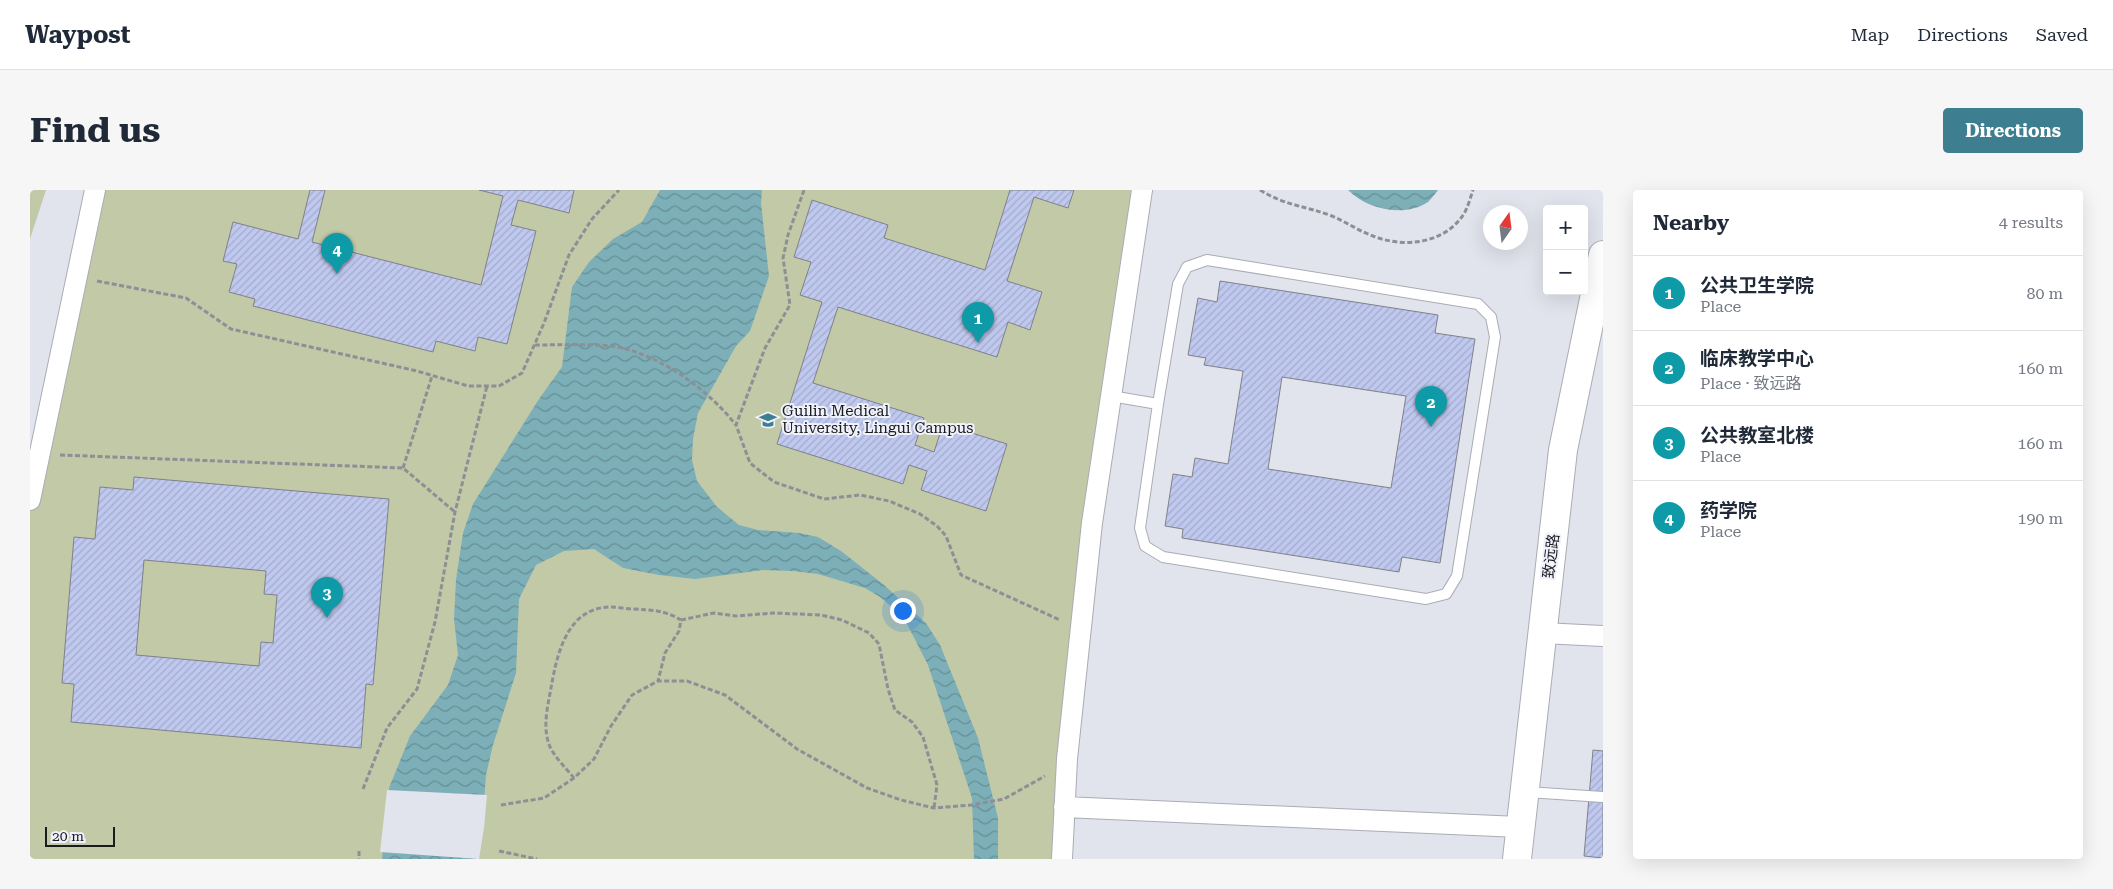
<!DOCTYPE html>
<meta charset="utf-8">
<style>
body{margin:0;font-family:"Roboto Serif","Noto Sans SC",serif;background:#f6f6f7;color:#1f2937}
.controls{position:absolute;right:15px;top:15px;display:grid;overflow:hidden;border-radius:5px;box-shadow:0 5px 20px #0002}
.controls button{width:45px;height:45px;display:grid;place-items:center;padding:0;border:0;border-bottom:1px solid #e0e1e3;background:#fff;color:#1f2937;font:25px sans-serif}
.compass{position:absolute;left:1453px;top:15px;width:45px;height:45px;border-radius:50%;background:#fff;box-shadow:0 5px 20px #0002;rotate:14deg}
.scale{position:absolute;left:15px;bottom:12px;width:70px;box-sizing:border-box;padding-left:5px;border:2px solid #1b1b1e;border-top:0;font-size:14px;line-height:18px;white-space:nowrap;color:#1b1b1e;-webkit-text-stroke:4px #eff1fb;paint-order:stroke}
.you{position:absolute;left:872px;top:420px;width:18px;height:18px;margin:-12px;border:4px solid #fff;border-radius:50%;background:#1a73e8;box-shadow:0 0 0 8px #1a73e833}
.badge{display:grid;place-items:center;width:32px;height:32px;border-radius:50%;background:#3d7e90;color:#fff;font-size:16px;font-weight:700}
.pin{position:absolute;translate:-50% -41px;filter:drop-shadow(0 1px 2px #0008)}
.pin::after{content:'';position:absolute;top:26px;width:18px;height:15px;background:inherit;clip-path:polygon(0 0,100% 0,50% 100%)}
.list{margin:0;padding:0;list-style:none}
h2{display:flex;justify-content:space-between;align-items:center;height:65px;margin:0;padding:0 20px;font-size:21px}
h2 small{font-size:16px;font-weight:400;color:#747a83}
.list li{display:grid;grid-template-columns:32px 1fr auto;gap:15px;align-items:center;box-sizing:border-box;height:75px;padding:0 20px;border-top:1px solid #e0e1e3}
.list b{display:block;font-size:19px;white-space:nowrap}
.list p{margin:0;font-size:16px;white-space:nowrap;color:#747a83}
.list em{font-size:16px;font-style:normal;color:#747a83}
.map{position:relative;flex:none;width:1573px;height:669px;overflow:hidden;border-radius:5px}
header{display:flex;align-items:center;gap:30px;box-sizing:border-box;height:70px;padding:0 25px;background:#fff;border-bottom:1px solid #e0e1e3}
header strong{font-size:24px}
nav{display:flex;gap:28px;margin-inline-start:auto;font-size:18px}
.intro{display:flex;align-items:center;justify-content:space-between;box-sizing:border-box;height:120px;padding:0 30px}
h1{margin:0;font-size:35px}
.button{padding:12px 22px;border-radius:5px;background:#3d7e90;color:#fff;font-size:18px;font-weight:700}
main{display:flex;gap:30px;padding:0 30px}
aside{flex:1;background:#fff;border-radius:5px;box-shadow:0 5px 20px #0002}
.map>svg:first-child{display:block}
.green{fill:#c1c9a6}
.water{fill:url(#water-waves)}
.pier{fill:#e2e4ed}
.building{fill:url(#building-hatch);stroke:#7f818a;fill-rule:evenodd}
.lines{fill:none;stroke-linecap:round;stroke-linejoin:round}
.service-casing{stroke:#aaacb5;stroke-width:12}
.minor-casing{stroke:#aaacb5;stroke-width:22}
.secondary-casing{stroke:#aaacb5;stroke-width:30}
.path{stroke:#8e8f96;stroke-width:3;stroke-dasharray:5 2.5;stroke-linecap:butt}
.service{stroke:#fff;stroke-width:10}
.minor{stroke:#fff;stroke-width:20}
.secondary{stroke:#fff;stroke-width:28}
.labels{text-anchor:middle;stroke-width:4;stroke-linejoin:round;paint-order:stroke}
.poi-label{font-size:15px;fill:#1b1b1e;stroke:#eff1fb;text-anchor:start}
.street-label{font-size:15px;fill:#1b1b1e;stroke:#eff1fb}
</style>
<header>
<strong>Waypost</strong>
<nav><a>Map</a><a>Directions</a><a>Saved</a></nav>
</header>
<div class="intro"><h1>Find us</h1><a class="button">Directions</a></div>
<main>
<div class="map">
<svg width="1573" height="669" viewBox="0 0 1573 669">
<defs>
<pattern id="water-waves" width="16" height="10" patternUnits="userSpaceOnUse" patternTransform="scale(1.25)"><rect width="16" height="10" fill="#7dafb8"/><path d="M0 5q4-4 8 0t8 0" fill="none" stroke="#668e95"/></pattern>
<pattern id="building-hatch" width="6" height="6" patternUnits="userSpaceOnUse" patternTransform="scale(1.25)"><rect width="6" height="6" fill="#bfc8ee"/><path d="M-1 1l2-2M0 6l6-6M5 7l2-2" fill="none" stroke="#a4abcc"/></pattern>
</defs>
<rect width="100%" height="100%" fill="#e2e4ed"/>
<path class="green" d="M0,0H16L0,49Z
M65,0H1112L1032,669H0V310Z"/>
<path class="water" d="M630,0H732L731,13L739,86L720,141L706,156L668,223L663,249L662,270L667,291L687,317L709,335L728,340L769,343L788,347L811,361L854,395L896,433L910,455L948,548L968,628V669H944L942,608L898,475L877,434L863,418L850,407L835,398L788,384L763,381L733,380L665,389L629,385L593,378L564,359L534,361L506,375L489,409L486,483L463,555L456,585L452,638L446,669H352L359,598L380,546L418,495L428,465L424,429L426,390L433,343L443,314L509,209L532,177L542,97L559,72L583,49L612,32Z
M1318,0H1408C1405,4 1401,9 1398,12C1374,28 1336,19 1318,0Z"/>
<path class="pier" d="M357,600L457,605L454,638L449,669L350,662Z"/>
<path class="building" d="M280,0H295L282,52L451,95L473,6L449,0H544L539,23L488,10L481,35L506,41L477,154L448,147L445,161L406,151L403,162L223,116L225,109L199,102L207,74L193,71L203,32L268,49Z
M980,0H1044L1038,18L1004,7L977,91L1012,102L1000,140L978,132L967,167L808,117L783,193L894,228L885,255L904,262L913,234L977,254L956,321L891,300L897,281L879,275L873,294L747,254L792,112L770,105L781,72L764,67L782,10L858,35L854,48L955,80Z
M1190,91L1408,125L1405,143L1445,149L1410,373L1372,367L1369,382L1152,348L1153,339L1135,336L1143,284L1162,287L1165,268L1198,274L1213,181L1174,175L1176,168L1158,165L1168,108L1187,112ZM1252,187L1376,206L1361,298L1238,279Z
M104,287L359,309L343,495L336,494L331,558L41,532L44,494L32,493L44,347L65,349L70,297L103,300ZM114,370L236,381L234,404L247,405L243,453L231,452L229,476L106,465Z
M1563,560L1573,561V668L1554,666Z"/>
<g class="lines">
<g class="service-casing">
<path id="service" d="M1081,206L1128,214L1110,338L1115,356L1133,367L1396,409L1416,404L1427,386L1465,147L1461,127L1448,114L1177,70L1157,77L1148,94L1128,214
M1497,602L1573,607"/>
</g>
<g class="minor-casing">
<path id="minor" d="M0,310L65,0
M1512,443L1573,446
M1034,617L1489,637
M1032,669L1037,569L1062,333L1112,0"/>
</g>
<g class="secondary-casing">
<path id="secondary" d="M1487,669L1533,260L1573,65"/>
</g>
<path class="path" d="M774,0L758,45L753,68L760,115L735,158L706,235L720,273L744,292L794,309L830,305L859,311L890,324L907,336L916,346L931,385L1030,430
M1230,0C1256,16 1276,16 1302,26C1316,32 1329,41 1343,46C1373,58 1411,54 1431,28C1437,21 1440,9 1443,0
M67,91L156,108L201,139L387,181L438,196H469L492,183L514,133L539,65L562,29L589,0
M505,155C528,155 572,153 593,158C637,170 678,200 706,235
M30,265L373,278L425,322
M373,278L402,186
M651,430L684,423L706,426L744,423L791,425L812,430L839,443L849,454L858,499L865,520L882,532L893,547L907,595L904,618
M544,588C536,578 521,564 518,551C513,534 518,515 521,498C527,464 537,417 581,417C588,417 596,419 603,419C622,420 634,420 651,430L649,441L635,463L628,491
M333,599L357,538L387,499L405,432L425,322L457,196
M471,615L514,608L544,588L564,569L581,536L602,505L628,491H657L695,505L767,559L837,598L871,610L904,618L941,615L974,609L1015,586
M329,661V669
M469,661L507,669"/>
<use href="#service" class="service"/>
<use href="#minor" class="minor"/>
<use href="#secondary" class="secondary"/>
</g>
<defs>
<g id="university-bare" transform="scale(1.35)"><path d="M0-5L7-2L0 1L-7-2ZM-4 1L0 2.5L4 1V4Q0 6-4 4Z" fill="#3d7e90" stroke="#eff1fb" stroke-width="2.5" paint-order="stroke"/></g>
</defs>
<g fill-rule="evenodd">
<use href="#university-bare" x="738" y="230"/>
</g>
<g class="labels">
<g class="poi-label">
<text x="752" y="226">Guilin Medical<tspan x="752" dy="17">University, Lingui Campus</tspan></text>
</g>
<g class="street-label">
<text transform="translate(1521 366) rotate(-83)" y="5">致远路</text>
</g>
</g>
</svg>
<div class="controls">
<button>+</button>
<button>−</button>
</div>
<svg class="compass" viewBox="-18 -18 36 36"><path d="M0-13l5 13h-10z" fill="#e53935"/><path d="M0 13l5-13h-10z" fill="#747a83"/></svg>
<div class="scale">20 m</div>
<div class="you"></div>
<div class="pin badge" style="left:948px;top:153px;background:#0f9aa8">1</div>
<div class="pin badge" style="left:1401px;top:237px;background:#0f9aa8">2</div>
<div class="pin badge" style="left:297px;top:428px;background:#0f9aa8">3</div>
<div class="pin badge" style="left:307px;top:84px;background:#0f9aa8">4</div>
</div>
<aside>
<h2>Nearby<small>4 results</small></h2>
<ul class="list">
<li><span class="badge" style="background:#0f9aa8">1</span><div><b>公共卫生学院</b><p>Place</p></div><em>80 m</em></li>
<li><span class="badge" style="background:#0f9aa8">2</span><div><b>临床教学中心</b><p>Place · 致远路</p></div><em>160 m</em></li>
<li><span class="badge" style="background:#0f9aa8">3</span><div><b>公共教室北楼</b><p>Place</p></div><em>160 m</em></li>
<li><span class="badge" style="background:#0f9aa8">4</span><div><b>药学院</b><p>Place</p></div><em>190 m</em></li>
</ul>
</aside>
</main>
